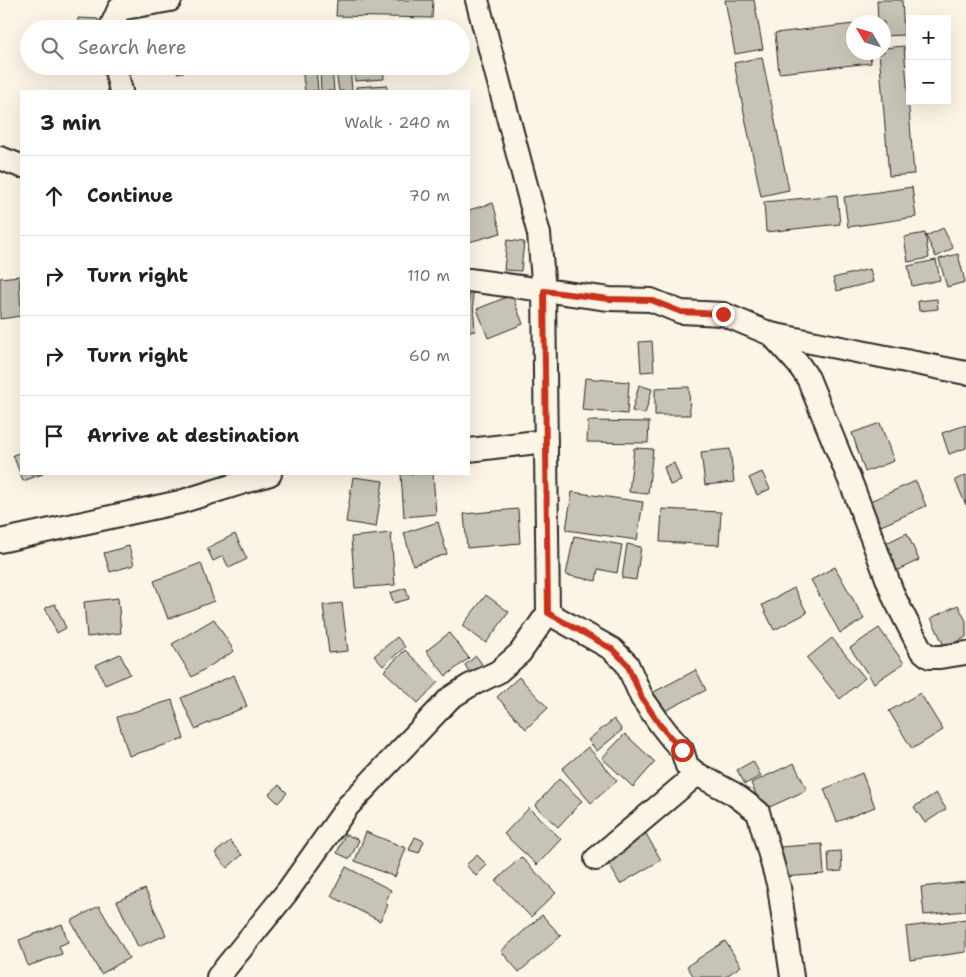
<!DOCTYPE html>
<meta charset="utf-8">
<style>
body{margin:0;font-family:"Shantell Sans",sans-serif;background:#f2f2f2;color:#202124}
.controls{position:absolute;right:15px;top:15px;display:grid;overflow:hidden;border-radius:0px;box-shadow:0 5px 20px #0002}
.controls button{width:45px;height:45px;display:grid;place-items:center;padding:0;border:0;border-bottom:1px solid #e0e0e0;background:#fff;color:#202124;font:25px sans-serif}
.compass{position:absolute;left:846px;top:15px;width:45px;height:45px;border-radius:50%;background:#fff;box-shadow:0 5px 20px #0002;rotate:308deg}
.stop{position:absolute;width:15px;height:15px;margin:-11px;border:4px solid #c8321e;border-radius:50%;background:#fff}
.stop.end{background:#c8321e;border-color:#fff;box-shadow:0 1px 5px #0008}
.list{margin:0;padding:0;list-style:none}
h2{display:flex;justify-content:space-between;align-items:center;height:65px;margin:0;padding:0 20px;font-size:21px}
h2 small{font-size:16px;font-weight:400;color:#757577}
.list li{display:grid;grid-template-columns:32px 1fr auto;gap:15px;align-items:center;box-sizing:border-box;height:80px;padding:0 20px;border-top:1px solid #e0e0e0}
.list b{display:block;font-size:19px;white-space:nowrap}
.list em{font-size:16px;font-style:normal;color:#757577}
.icon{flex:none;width:28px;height:28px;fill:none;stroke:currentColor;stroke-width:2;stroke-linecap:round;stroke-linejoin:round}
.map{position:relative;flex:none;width:966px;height:977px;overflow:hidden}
.search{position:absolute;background:#fff;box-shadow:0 5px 20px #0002;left:20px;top:20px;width:450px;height:55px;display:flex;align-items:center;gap:12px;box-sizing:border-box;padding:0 18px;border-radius:28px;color:#757577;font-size:19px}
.panel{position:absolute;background:#fff;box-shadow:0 5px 20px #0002;left:20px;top:90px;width:450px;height:385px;border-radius:0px}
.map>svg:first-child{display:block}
.building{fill:#c8c3b7;stroke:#2b2b2b}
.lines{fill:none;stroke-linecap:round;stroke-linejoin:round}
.street-casing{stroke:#2b2b2b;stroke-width:26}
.street{stroke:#fcf5e5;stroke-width:22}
.route{stroke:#c8321e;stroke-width:6}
</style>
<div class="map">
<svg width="966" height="977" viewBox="0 0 966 977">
<rect width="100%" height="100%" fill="#fcf5e5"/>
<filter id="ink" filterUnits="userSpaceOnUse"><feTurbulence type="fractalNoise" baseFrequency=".02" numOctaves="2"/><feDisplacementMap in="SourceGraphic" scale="10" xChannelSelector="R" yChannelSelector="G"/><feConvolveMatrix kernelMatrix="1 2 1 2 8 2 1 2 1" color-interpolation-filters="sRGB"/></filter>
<g filter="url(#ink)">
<path class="building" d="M337,0H433L432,18L336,16Z
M725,0H754L763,49L735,54Z
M877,0H902L904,35L884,36V22H878Z
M78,18L98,19V29H78Z
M237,20L238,29H212L211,23Z
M280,24V29H255V27Z
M854,24V52H870L871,63L779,73L775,33Z
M904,46L914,174L889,176L879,52H884V48Z
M762,57L789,190L761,196L734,63Z
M176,66H202V69L177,73Z
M260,66H285L286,69L261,73Z
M335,66H350L352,91H339Z
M354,66H383L384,79L355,81Z
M316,68L318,91H305L302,69Z
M320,68H332L334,91H321Z
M387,85V91H356V87Z
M912,187L916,217L848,227L844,197Z
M837,195L840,224L766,232L764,202Z
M493,203L501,233L469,242V210Z
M943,228L953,248L936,257L926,236Z
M925,233L929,258L908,262L904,237Z
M507,240L524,242L521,271L504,270Z
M958,254L965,282L947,287L939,259Z
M936,260L940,280L912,286L908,266Z
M870,269L873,282L837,291L833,278Z
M19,276L21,316L0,319V278Z
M469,289H472L475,331L469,332Z
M512,295L523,324L488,338L477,309Z
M937,299L938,309L919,311L918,301Z
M652,341L654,371L641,372L639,342Z
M585,378L629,382L627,414L582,410Z
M639,385L652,389L645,414L632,411Z
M689,387L690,415H655V388Z
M588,421L649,422L648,443L587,442Z
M880,423L894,461L865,472L852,433Z
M966,425V448L949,454L942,433Z
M634,448L653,449L648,494L629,492Z
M730,449L734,482L705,485L701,452Z
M21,452V474H43L23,481L13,455Z
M674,463L681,481L670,485L664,467Z
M762,472L770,489L757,495L749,478Z
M401,474H433L436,514L404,517Z
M966,475V505L955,480Z
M353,477L383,481L376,527L346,522Z
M916,481L926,506L881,526L870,501Z
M572,492L643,502L637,540L566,530Z
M518,509L520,543L467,548L464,514Z
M662,509L721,512L719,545L660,542Z
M438,522L447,554L413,565L404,533Z
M391,533L395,585L355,588L351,537Z
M907,533L919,560L894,572L882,545Z
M235,534L247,559L229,568L223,556L213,561L207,548Z
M574,536L622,545L617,573L598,569L596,581L566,575Z
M627,544L641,547L636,580L622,578Z
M129,546L134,565L110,572L104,553Z
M201,563L214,601L168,619L154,581Z
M835,567L864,619L840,633L811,580Z
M406,588L409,599L394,603L390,593Z
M794,588L807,613L774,630L762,605Z
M486,595L509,612L486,643L462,626Z
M118,598L121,633L87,637L84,602Z
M342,603L348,651L329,653L323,605Z
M55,604L66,628L57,633L45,608Z
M958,605L966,621V637L945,648L931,618Z
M214,619L234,651L192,677L172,644Z
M879,628L904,663L874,683L850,648Z
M449,633L469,658L446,676L426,651Z
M397,637L405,647L383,666L374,656Z
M832,638L865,678L840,699L807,658Z
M405,650L438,682L418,703L384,671Z
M120,654L130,674L105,685L96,665Z
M476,656L482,664L470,673L465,665Z
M696,670L706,690L659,714L650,694Z
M234,675L247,706L195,729L181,698Z
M519,677L548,708L526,729L497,697Z
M920,693L943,730L912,749L889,711Z
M172,700L184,739L129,756L117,717Z
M614,719L622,730L597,751L588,740Z
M625,734L655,762L633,787L602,758Z
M588,747L617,781L591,803L562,769Z
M753,761L761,776L745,784L737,770Z
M794,763L807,790L763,810L751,783Z
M862,773L875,807L837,822L824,789Z
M559,779L582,801L558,827L535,806Z
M279,785L287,793L278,803L269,794Z
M936,793L946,809L925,823L914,807Z
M529,808L561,839L537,865L504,834Z
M366,832L406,848L395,877L355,861Z
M645,832L661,860L620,884L604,855Z
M345,834L359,840L350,859L337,853Z
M415,837L424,841L419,853L409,850Z
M230,841L242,855L227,868L215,853Z
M822,844L824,874L782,877L779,847Z
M841,851L842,871L829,872L828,852Z
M477,855L487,865L476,876L466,865Z
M521,857L556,893L531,917L496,881Z
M346,867L391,890L385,903L388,905L380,921L331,896Z
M966,882V911L924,915L921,887Z
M145,889L166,935L138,947L117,901Z
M99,906L129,958L101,974L71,921Z
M542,915L561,936L519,972L501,951Z
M966,919V952L910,960L906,927Z
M62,924L68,942L59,946L62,954L28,966L19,940Z
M725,941L741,966L725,977H694L687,966Z"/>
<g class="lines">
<g class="street-casing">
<path id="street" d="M110,29L119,9L170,0
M115,66L121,91
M0,158L21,166
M469,280L609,299L651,300L681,312L723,314L771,334L799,365L808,378L853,488L894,597L921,650L930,657H940L966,653
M771,334L966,373
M469,450L546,441
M0,541L180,502L270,474
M548,613L612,649L627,664L642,698L661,725L672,739L682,750L687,766L697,774L734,794L758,812L779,887L792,977
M596,859L697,774
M218,977L287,892L348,806L450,698L469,686L498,672L520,653L548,613L544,291L539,234L477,0"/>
</g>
<use href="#street" class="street"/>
</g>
</g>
<g class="lines" filter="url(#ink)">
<path class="route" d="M682,750L672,739L660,725L642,698L627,664L612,649L548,613L544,291L609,299L651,300L681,312L723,314"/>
</g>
</svg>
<div class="controls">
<button>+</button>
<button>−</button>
</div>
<svg class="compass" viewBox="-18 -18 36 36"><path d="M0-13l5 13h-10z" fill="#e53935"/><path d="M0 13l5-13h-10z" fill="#757577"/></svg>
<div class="stop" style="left:682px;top:750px"></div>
<div class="stop end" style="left:723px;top:314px"></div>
<div class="search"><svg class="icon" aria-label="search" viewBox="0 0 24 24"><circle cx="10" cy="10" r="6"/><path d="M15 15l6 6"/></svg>Search here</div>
<section class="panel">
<h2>3 min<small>Walk · 240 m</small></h2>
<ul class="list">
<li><svg class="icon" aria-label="ahead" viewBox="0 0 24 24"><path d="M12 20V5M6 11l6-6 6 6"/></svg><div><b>Continue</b></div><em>70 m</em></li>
<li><svg class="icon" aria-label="right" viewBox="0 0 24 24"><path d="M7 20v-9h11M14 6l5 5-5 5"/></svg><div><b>Turn right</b></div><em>110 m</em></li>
<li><svg class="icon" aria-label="right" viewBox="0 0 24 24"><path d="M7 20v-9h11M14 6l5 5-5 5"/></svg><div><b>Turn right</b></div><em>60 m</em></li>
<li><svg class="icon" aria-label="arrive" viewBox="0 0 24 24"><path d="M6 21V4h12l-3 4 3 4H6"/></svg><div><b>Arrive at destination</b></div></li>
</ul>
</section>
</div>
